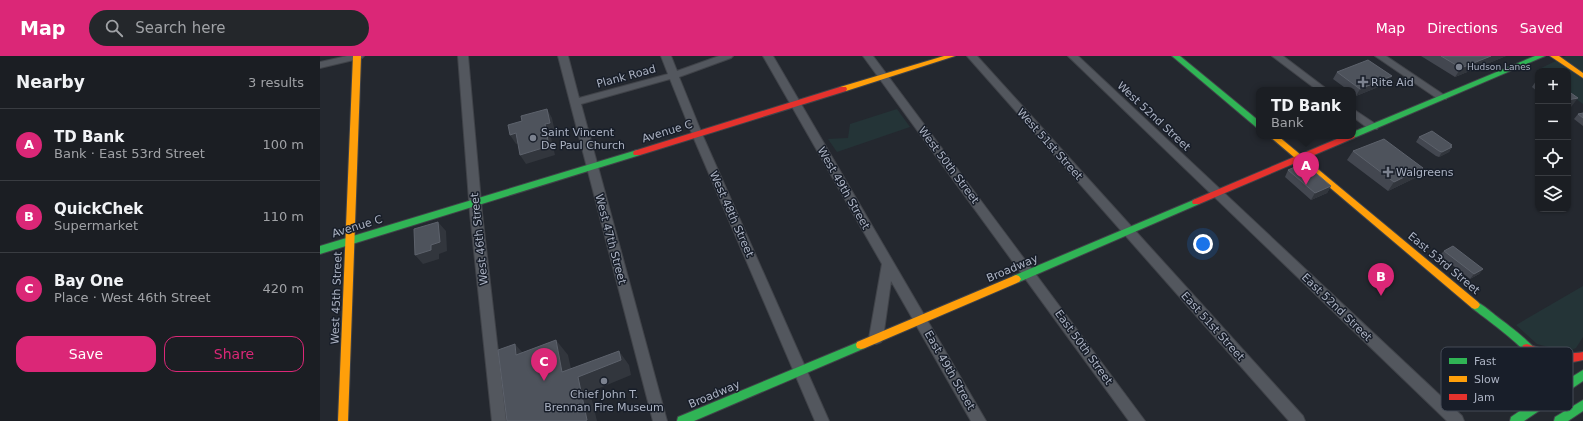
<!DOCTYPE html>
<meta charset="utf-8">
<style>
body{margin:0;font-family:"DejaVu Sans",sans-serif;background:#24272b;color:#f1f3f6}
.controls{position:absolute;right:12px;top:12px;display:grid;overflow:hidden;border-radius:8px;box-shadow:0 1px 3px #0004}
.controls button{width:36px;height:36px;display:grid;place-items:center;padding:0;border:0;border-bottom:1px solid #393c41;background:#1b1e23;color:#f1f3f6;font:20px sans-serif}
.you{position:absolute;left:883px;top:188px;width:14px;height:14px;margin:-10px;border:3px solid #fff;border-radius:50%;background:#1a73e8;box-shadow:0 0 0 6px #1a73e833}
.badge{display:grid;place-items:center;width:26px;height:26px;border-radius:50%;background:#db2777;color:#fff;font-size:13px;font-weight:700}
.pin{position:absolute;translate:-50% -33px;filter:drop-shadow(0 1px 2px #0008)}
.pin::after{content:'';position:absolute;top:21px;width:14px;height:12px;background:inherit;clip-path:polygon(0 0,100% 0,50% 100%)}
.popup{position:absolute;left:936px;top:31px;width:100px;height:52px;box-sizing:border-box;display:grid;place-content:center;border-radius:8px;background:#1b1e23;filter:drop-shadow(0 1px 3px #0005);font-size:13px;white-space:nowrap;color:#a0a2a6}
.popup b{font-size:15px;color:#f1f3f6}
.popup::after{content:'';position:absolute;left:50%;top:100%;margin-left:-8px;border:8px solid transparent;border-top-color:#1b1e23}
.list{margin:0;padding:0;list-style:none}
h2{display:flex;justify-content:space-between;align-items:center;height:52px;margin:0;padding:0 16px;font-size:17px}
h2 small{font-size:13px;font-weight:400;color:#a0a2a6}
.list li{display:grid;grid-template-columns:26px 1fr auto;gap:12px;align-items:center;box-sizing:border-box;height:72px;padding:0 16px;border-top:1px solid #393c41}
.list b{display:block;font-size:15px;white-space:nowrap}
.list p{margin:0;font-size:13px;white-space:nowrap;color:#a0a2a6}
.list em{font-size:13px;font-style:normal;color:#a0a2a6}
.actions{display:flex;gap:8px;padding:12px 16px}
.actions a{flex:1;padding:9px 0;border:1px solid #db2777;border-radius:12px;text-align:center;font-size:14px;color:#db2777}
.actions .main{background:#db2777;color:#fff}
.icon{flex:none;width:22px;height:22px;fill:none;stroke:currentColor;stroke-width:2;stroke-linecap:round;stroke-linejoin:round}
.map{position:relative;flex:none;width:1263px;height:365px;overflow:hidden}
header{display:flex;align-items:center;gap:24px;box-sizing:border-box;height:56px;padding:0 20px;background:#db2777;color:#fff}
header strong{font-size:19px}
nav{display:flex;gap:22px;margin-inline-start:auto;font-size:14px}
.search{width:280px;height:36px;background:#24272b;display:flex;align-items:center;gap:10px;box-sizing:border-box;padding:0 14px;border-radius:22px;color:#a0a2a6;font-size:15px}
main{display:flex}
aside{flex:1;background:#1b1e23}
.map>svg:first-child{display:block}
.green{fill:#243437}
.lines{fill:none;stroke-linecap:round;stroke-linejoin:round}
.street-casing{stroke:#404349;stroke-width:2}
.fast-casing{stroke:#404349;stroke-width:2}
.slow-casing{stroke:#404349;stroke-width:2}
.jam-casing{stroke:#404349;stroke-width:2}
.street{fill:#53575e;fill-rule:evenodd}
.fast{fill:#30b455;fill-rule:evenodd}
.slow{fill:#ff9f0a;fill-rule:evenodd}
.jam{fill:#e5322d;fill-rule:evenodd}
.wall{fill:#434750}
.shaded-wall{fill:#32363d}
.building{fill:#4e535c;stroke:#5d626c}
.poi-dot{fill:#7c828f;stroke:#181e29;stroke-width:1.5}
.labels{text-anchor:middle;stroke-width:3;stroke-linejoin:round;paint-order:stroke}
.far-poi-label{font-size:9px;fill:#acb3c3;stroke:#181e29;text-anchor:start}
.street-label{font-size:11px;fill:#acb3c3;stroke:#181e29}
.poi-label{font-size:11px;fill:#acb3c3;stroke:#181e29;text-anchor:start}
.key{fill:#181e29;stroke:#444b57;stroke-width:1}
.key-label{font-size:11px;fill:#acb3c3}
</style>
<header>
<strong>Map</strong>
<div class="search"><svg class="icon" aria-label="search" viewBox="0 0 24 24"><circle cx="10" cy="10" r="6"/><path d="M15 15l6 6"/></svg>Search here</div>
<nav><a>Map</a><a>Directions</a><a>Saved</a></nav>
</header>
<main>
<aside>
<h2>Nearby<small>3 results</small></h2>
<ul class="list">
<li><span class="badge">A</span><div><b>TD Bank</b><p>Bank · East 53rd Street</p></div><em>100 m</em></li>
<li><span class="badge">B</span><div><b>QuickChek</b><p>Supermarket</p></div><em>110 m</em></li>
<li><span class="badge">C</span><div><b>Bay One</b><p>Place · West 46th Street</p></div><em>420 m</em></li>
</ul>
<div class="actions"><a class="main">Save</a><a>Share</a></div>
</aside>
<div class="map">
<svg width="1263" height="365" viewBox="0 0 1263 365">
<rect width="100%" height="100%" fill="#24282f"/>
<path class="green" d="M1246,0H1263V48L1248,37V15L1217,14Z
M577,53L590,71L517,96L508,83L528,82L530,68Z
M1263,230V281L1256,292L1247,296L1217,288L1196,269Z"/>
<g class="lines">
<g class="street-casing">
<path id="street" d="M27,0H44L42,2L0,12V6Z
M138,0H148L162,157L186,365H172L150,157Z
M238,0H248L259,42L348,18L341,0H351L357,15L399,0H413L411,2L359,21L382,78L509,365H495L372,78L350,23L261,48L347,365H333Z
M443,0H453L666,365H651L571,225L563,282L561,286L556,288L551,286L549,282L562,208Z
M543,0H553L825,365H809Z
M647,0H657L983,360L985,365H969Z
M748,0H758L1142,360L1144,365H1127Z
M952,0H963L1008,34H997Z
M1055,0H1066L1127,41L1126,43H1118Z
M1033,53L1057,69L1058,71L1057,73H1049L1033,61Z"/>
</g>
<g class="fast-casing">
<path id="fast" d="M852,0H860L939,65V72L936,71Z
M1215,0H1225L1036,81L1033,82L1030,80H1033V76Z
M317,94L320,95L321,97L320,99L0,198V190Z
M876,143L879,144L880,146L879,148L699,226H693L691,223L693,220Z
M1155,245C1162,248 1169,254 1175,259C1197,276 1235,302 1234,332L1263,314V325L1204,365H1190L1191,361L1222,340C1224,334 1225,327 1223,321C1215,297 1171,267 1152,252L1150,249L1152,246Z
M541,285L545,286L546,289L545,292L374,365H357L358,361Z
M1263,344V355L1248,365H1234L1235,361Z"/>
</g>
<g class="slow-casing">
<path id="slow" d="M33,0H41L28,365H18Z
M624,0H635L526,35H520L519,33L520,31Z
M1230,0H1239L1263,17V22Z
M949,80H958L1158,246L1160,249L1158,252L1155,253L1152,252Z
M696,219L699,220L701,223L699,226L545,292L541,293L537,292L536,289L537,286Z"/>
</g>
<g class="jam-casing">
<path id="jam" d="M520,31H526L527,33L526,35L320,99H314L313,97L314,95Z
M1033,78L1035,80L1034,82L879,148H873L872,146L873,144L1024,80H1033Z
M1207,288C1227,295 1242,300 1263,296V304C1241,310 1223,304 1203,295L1202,292L1203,289Z"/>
</g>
<use href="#street" class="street"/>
<use href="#fast" class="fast"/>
<use href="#slow" class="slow"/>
<use href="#jam" class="jam"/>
</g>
<path class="wall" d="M1101,0H1186L1135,21Z
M1017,16L1068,27L1036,40L1033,38V34H1028L1013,23Z
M1218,22V36L1212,31Z
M1263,57V70L1254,63L1258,58Z
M1099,81L1132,89L1131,90L1132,91L1129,96L1119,101L1116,100L1096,86Z
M1033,95L1097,121L1068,135L1027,104Z
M968,114L1011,130L1007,137L991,144L965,121Z
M1124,195L1163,213L1159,218L1150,223L1120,199Z"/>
<path class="shaded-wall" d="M1171,0H1186L1135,21L1141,12Z
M1072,20L1068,27L1036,40L1040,33Z
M1258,42L1251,51L1248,52V45Z
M227,53L232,62L235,76L230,77L235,99L206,108L200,99L225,68Z
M196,77L202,86L196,88L190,79Z
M1132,89L1129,93L1132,91L1129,96L1119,101L1122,96L1130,90Z
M1103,112L1097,121L1068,135L1074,126Z
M1011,130L1007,137L991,144L995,137Z
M118,166L126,175L127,195L119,198V203L103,208L95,199L111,189Z
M1163,213L1159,218L1150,223L1154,218Z
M236,284L248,299L255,331L242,316Z
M195,288L208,303L196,299Z
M299,295L309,309L311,319L270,336L277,365H265L258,321Z"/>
<path class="building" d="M1121,0H1171L1141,12Z
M1048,4L1072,20L1040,33L1017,16Z
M1248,35L1258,42L1248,44Z
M227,53L230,67L225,68L229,90L200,99L196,77L190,79L188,69L202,65L201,60Z
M1263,57V62L1258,58Z
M1112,75L1132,89L1130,90L1132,91L1122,96L1119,95L1099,81Z
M1064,83L1103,112L1074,126L1033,95Z
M984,107L1011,130L995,137L968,114Z
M118,166L120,186L111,189V194L95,199L94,173Z
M1133,190L1163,213L1154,218L1124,195Z
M236,284L242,316L299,295L301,304L258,321L267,364L265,365H187L178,294L195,288L196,299Z"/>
<g class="poi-dot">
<circle cx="1139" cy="11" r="4"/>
<path d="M1041 20h4v4h4v4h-4v4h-4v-4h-4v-4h4z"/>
<circle cx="213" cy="82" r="4"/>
<path d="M1066 110h4v4h4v4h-4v4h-4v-4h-4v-4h4z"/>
<circle cx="284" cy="325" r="4"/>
</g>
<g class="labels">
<g class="far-poi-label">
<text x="1147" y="14">Hudson Lanes</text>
</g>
<g class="street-label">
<text transform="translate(306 20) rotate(-15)" y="4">Plank Road</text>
<text transform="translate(834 60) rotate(43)" y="4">West 52nd Street</text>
<text transform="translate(347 75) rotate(-17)" y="4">Avenue C</text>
<text transform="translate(730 88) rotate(48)" y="4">West 51st Street</text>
<text transform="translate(629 109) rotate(53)" y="4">West 50th Street</text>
<text transform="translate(524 132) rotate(60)" y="4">West 49th Street</text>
<text transform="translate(412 158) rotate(66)" y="4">West 48th Street</text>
<text transform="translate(37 170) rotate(-17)" y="4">Avenue C</text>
<text transform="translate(159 183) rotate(-96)" y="4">West 46th Street</text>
<text transform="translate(291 183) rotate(75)" y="4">West 47th Street</text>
<text transform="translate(1124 207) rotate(40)" y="4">East 53rd Street</text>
<text transform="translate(692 212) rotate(-23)" y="4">Broadway</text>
<text transform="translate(16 242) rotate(-88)" y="4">West 45th Street</text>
<text transform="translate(1017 251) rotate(44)" y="4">East 52nd Street</text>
<text transform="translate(893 270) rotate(48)" y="4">East 51st Street</text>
<text transform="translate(764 291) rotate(54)" y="4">East 50th Street</text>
<text transform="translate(630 314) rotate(60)" y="4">East 49th Street</text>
<text transform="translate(394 338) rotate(-23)" y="4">Broadway</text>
</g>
<g class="poi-label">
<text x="1051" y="30">Rite Aid</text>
<text x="221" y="80">Saint Vincent<tspan x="221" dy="13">De Paul Church</tspan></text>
<text x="1076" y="120">Walgreens</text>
<text x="284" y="342" text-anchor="middle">Chief John T.<tspan x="284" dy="13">Brennan Fire Museum</tspan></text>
</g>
</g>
<rect x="1121" y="291" width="132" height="64" rx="6" class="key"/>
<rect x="1129" y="302" width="18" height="6" fill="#30b455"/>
<rect x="1129" y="320" width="18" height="6" fill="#ff9f0a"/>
<rect x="1129" y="338" width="18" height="6" fill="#e5322d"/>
<g class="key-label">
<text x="1154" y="309">Fast</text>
<text x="1154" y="327">Slow</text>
<text x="1154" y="345">Jam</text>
</g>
</svg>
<div class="controls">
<button>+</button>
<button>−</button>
<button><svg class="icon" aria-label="locate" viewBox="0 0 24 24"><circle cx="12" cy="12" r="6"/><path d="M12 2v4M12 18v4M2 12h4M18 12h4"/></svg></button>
<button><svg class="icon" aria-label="layers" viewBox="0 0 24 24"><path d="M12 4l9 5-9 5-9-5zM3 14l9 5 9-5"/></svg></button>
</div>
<div class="you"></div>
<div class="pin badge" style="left:986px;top:129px">A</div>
<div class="popup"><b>TD Bank</b>Bank</div>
<div class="pin badge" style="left:1061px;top:240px">B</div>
<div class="pin badge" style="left:224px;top:325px">C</div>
</div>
</main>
